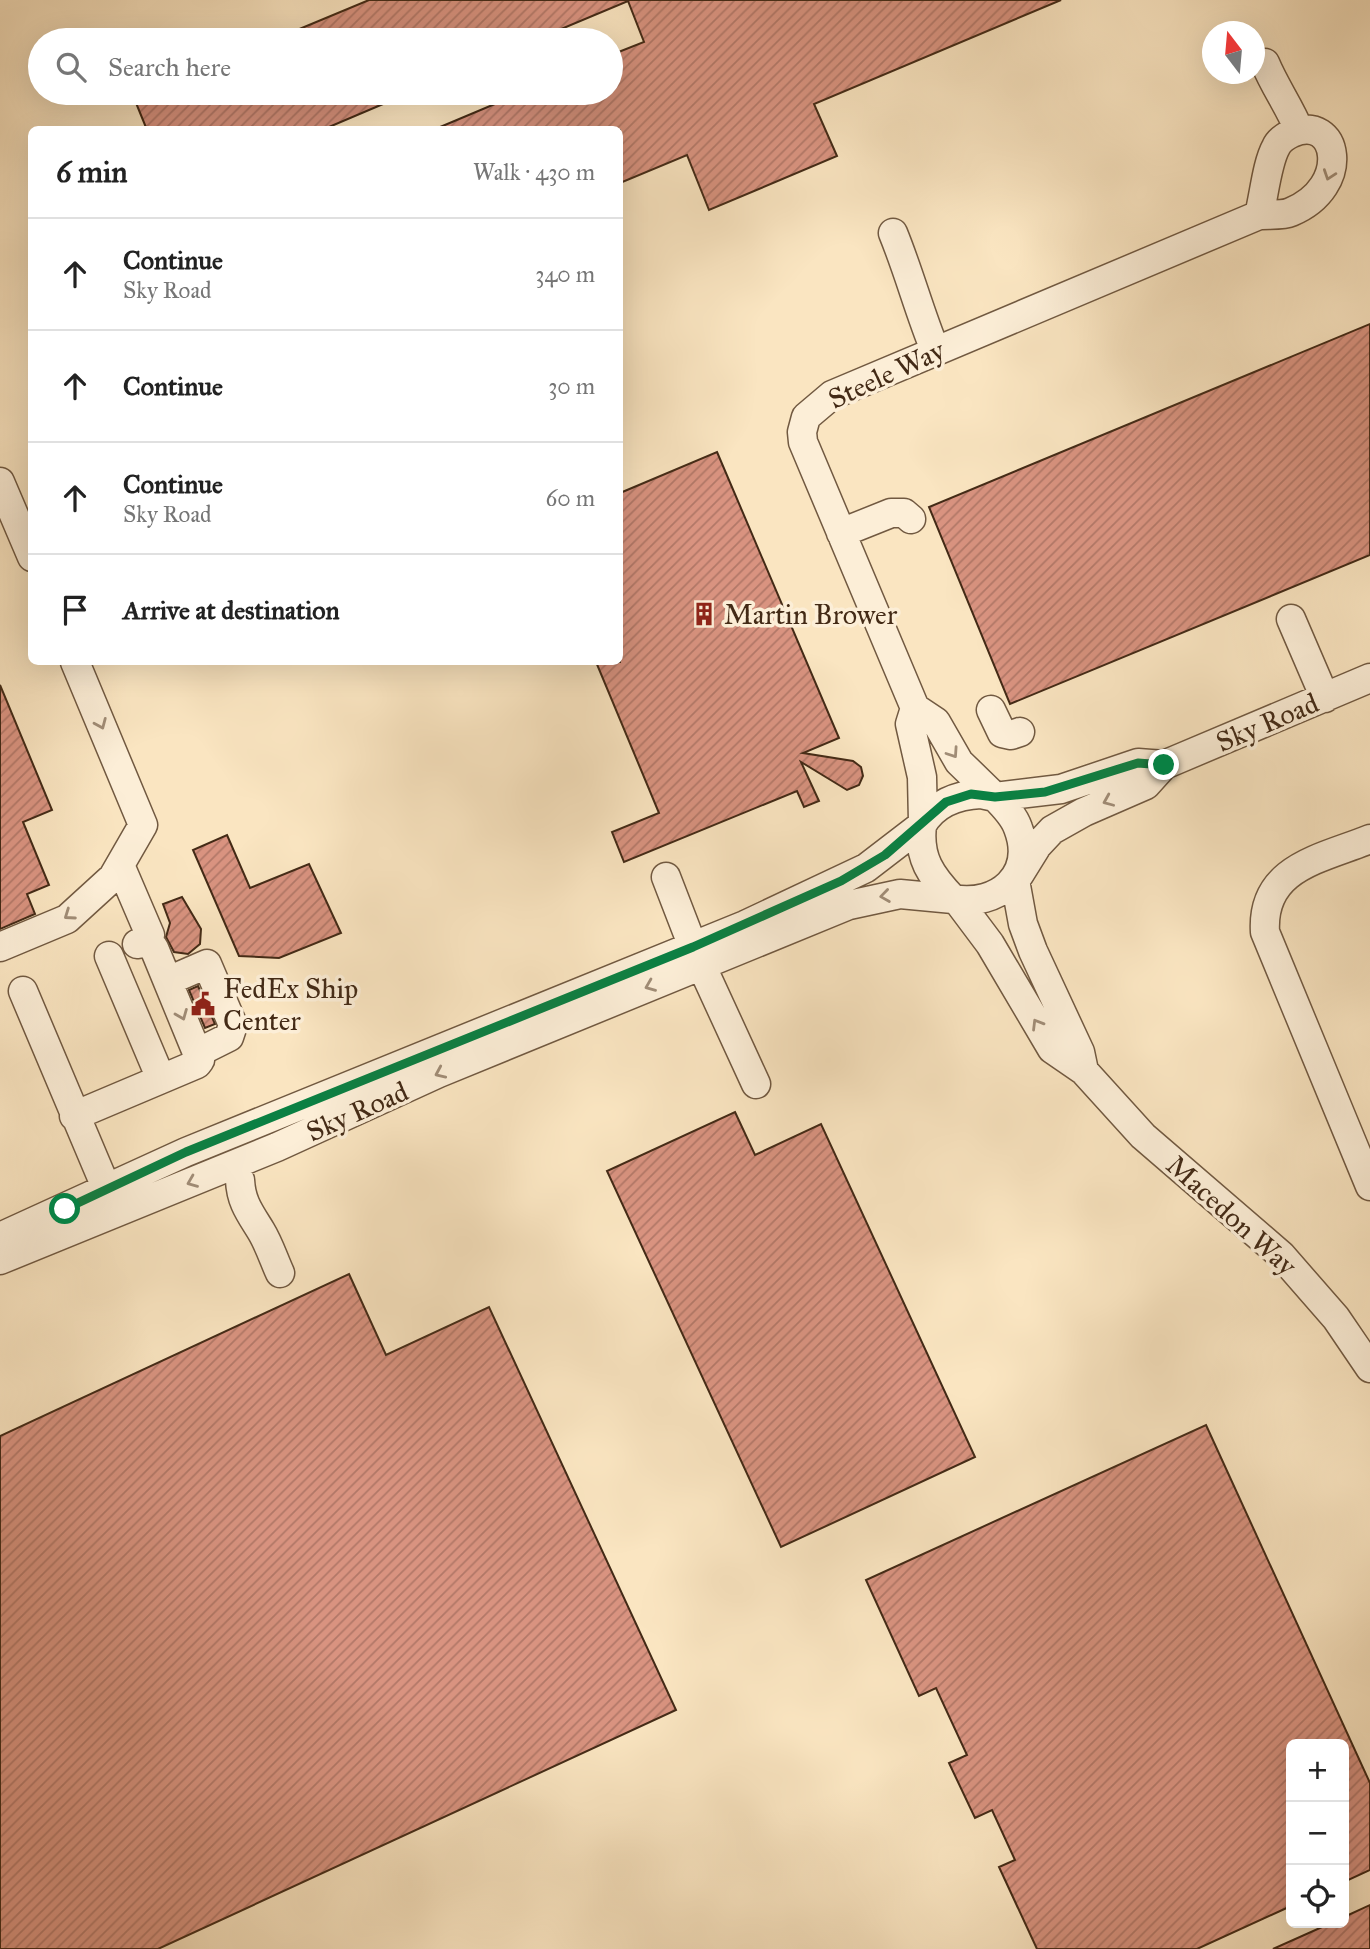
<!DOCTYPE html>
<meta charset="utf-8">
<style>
body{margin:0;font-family:"IM FELL Great Primer",serif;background:#f2f2f2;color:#222}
.controls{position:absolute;right:21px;bottom:21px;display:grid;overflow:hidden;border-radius:10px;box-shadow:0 7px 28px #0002}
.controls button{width:63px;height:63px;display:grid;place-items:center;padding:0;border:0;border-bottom:2px solid #e0e0e0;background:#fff;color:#222;font:35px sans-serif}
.compass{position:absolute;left:1202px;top:21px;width:63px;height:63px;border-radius:50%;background:#fff;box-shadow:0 7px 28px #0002;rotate:344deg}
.stop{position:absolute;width:21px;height:21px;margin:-16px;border:5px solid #0b8043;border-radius:50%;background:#fff}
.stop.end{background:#0b8043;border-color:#fff;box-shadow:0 2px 7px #0008}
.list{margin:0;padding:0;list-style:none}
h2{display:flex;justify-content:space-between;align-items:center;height:91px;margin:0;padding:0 28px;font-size:30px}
h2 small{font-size:23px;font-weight:400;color:#767676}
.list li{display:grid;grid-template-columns:46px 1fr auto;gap:21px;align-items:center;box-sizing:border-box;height:112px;padding:0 28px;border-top:2px solid #e0e0e0}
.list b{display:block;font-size:26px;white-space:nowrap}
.list p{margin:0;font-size:23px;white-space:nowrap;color:#767676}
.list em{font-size:23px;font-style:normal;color:#767676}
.icon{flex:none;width:38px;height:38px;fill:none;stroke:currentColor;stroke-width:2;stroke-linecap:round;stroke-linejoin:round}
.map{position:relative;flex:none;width:1370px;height:1949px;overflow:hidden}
.search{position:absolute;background:#fff;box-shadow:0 7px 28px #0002;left:28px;top:28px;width:595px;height:77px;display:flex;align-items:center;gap:18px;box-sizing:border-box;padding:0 24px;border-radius:38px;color:#767676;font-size:26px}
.panel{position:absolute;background:#fff;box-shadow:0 7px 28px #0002;left:28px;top:126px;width:595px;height:539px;border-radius:10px}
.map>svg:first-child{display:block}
.building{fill:url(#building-hatch);stroke:#432a16;stroke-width:2}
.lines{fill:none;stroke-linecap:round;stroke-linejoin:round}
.minor-casing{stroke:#715941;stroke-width:31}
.minor{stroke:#fceed7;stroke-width:28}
.oneway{stroke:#a08c76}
.route{stroke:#0b8043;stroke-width:9}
.labels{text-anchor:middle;stroke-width:7;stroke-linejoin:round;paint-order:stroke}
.street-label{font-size:28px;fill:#432a16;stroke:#fceed7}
.poi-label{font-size:28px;fill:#432a16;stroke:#fceed7;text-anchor:start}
</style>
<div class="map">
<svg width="1370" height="1949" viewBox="0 0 1370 1949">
<defs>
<pattern id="building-hatch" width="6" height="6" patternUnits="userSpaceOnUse" patternTransform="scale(1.75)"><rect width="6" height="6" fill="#d99380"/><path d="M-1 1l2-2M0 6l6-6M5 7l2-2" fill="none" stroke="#b27868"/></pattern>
</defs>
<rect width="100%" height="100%" fill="#fae5c1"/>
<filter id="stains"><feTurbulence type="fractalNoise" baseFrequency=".00286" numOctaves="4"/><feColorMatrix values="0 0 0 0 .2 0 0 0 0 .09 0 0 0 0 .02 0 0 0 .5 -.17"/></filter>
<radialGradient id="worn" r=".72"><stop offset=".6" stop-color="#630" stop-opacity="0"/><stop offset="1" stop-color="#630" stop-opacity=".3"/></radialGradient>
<path class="building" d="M369,0H1061L814,104L837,156L709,210L687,155L620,183V130H433L521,93H611V55L644,42L628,1L535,40H273Z
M147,93H409L322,130H147L134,98Z
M1370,324V555L1010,704L929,507Z
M717,452L839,738L803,753L853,761L861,767L863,776L859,785L847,790L801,762L819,801L804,807L797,791L624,862L612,832L659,813L596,662H620V493Z
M0,685L52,810L23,822L49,885L27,894L35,914L0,929Z
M227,835L250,888L309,864L341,933L279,958L239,956L193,850Z
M182,897L201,929L200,944L188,954L174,952L166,937L170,923L163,904Z
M198,986L215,1024L205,1028L189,990Z
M735,1112L755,1155L821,1124L975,1457L781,1547L607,1171Z
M349,1274L386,1355L489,1307L676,1710L158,1949H0V1436Z
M1206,1425L1370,1783V1870L1344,1882V1744H1291V1906L1197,1949H1037L999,1867L1015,1860L992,1810L975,1818L949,1763L967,1755L936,1688L919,1696L866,1580Z
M1370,1905V1949H1273L1331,1923H1344V1917Z"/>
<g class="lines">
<g class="minor-casing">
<path id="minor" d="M1265,63C1275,87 1289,106 1299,130
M893,233C909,272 919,311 935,350
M0,482L32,557
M841,533L891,513H904L911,519
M1291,619L1325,698
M915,708L910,724L922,777L923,822
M991,710L1002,733L1011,735L1020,732
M981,794L995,797C1004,806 1014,816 1018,828C1036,875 998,907 953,899C931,876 918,858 922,825C934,804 957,795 981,794Z
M994,796L959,762L936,722L915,708L803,442L802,432L806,417L832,395L1259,215C1269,214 1282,216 1291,212C1353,186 1338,113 1292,133C1286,136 1279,140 1276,147C1267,163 1264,196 1259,215
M995,797L1061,789L1138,763L1164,765
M1370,839C1321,859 1261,867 1265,932L1370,1186
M120,865L150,935L146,942
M1019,875L1037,846L1052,830L1084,812L1146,785L1164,765L1370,678
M666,877L693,947L756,1084
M1015,880L1023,924L1033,951L1080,1052L1084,1071
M957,900L990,944L1052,1049L1084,1071L1143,1136L1281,1255L1336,1318L1370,1368
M0,947L67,919L113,877L143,825L75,662
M109,956L161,1079
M168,981L207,964L233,1025L229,1037L197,1053
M23,991L113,1204
M74,1116L197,1064L200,1060L154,948L146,942L137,944
M240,1180C241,1202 250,1213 261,1231C269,1244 274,1260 280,1273
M0,1237L186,1152L745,925L866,868L922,825
M0,1260L277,1147L439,1073L849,905L900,894L953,899"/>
</g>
<use href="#minor" class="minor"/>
</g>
<defs><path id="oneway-chevron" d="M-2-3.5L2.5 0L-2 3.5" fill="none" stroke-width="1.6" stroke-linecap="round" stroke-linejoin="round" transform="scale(1.75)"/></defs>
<g class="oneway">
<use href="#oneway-chevron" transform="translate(1329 175) rotate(109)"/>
<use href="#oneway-chevron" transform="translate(101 724) rotate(67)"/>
<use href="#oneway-chevron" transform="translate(953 753) rotate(56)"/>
<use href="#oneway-chevron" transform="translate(1108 801) rotate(157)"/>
<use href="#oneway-chevron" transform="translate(885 896) rotate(172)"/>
<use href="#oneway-chevron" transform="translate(69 915) rotate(145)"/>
<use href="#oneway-chevron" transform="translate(650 986) rotate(158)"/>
<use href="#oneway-chevron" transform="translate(182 1015) rotate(68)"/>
<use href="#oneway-chevron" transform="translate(1037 1024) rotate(-121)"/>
<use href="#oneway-chevron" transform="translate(440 1073) rotate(156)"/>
<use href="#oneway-chevron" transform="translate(192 1182) rotate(158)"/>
</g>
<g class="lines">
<path class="route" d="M65,1209L186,1152L693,947L841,881L885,855L946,802L971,794L995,797L1045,792L1138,763L1164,765"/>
</g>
<defs>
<g id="building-bare" transform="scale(1.89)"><path d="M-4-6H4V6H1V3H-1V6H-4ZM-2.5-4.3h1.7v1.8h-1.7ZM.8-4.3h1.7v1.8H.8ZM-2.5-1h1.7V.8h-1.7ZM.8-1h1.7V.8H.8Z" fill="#8f2418" stroke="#fceed7" stroke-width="2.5" paint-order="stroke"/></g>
<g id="civic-bare" transform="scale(1.89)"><path d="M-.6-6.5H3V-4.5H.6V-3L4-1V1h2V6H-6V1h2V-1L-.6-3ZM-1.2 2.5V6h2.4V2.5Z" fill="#8f2418" stroke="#fceed7" stroke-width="2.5" paint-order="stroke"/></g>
</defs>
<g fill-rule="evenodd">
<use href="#building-bare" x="704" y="614"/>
<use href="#civic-bare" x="203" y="1004"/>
</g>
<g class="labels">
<g class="street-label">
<text transform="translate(886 374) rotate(-25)" y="10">Steele Way</text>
<text transform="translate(1267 722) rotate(-23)" y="10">Sky Road</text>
<text transform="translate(357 1111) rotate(-24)" y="10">Sky Road</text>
<text transform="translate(1232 1215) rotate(42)" y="10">Macedon Way</text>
</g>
<g class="poi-label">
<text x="724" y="624">Martin Brower</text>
<text x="223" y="998">FedEx Ship<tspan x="223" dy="32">Center</tspan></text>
</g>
</g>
<rect width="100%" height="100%" filter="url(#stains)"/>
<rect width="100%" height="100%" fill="url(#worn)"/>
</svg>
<div class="controls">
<button>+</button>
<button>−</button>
<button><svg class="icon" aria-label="locate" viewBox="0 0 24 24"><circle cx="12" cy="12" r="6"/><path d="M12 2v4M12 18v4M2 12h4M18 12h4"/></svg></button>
</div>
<svg class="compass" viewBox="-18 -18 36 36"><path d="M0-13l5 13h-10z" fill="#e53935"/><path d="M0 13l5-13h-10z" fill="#767676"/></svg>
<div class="stop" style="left:65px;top:1209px"></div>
<div class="stop end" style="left:1164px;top:765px"></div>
<div class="search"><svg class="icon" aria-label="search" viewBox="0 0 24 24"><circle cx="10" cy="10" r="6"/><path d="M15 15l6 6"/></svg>Search here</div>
<section class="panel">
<h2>6 min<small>Walk · 430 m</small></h2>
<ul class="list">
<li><svg class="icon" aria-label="ahead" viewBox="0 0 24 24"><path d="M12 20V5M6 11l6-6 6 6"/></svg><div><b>Continue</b><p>Sky Road</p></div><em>340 m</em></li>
<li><svg class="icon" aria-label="ahead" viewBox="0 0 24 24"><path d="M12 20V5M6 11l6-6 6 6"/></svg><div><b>Continue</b></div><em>30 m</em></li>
<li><svg class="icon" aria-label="ahead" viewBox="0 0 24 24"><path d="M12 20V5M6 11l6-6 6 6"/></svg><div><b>Continue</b><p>Sky Road</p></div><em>60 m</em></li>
<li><svg class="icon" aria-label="arrive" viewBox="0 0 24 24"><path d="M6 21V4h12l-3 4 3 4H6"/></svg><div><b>Arrive at destination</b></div></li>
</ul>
</section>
</div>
